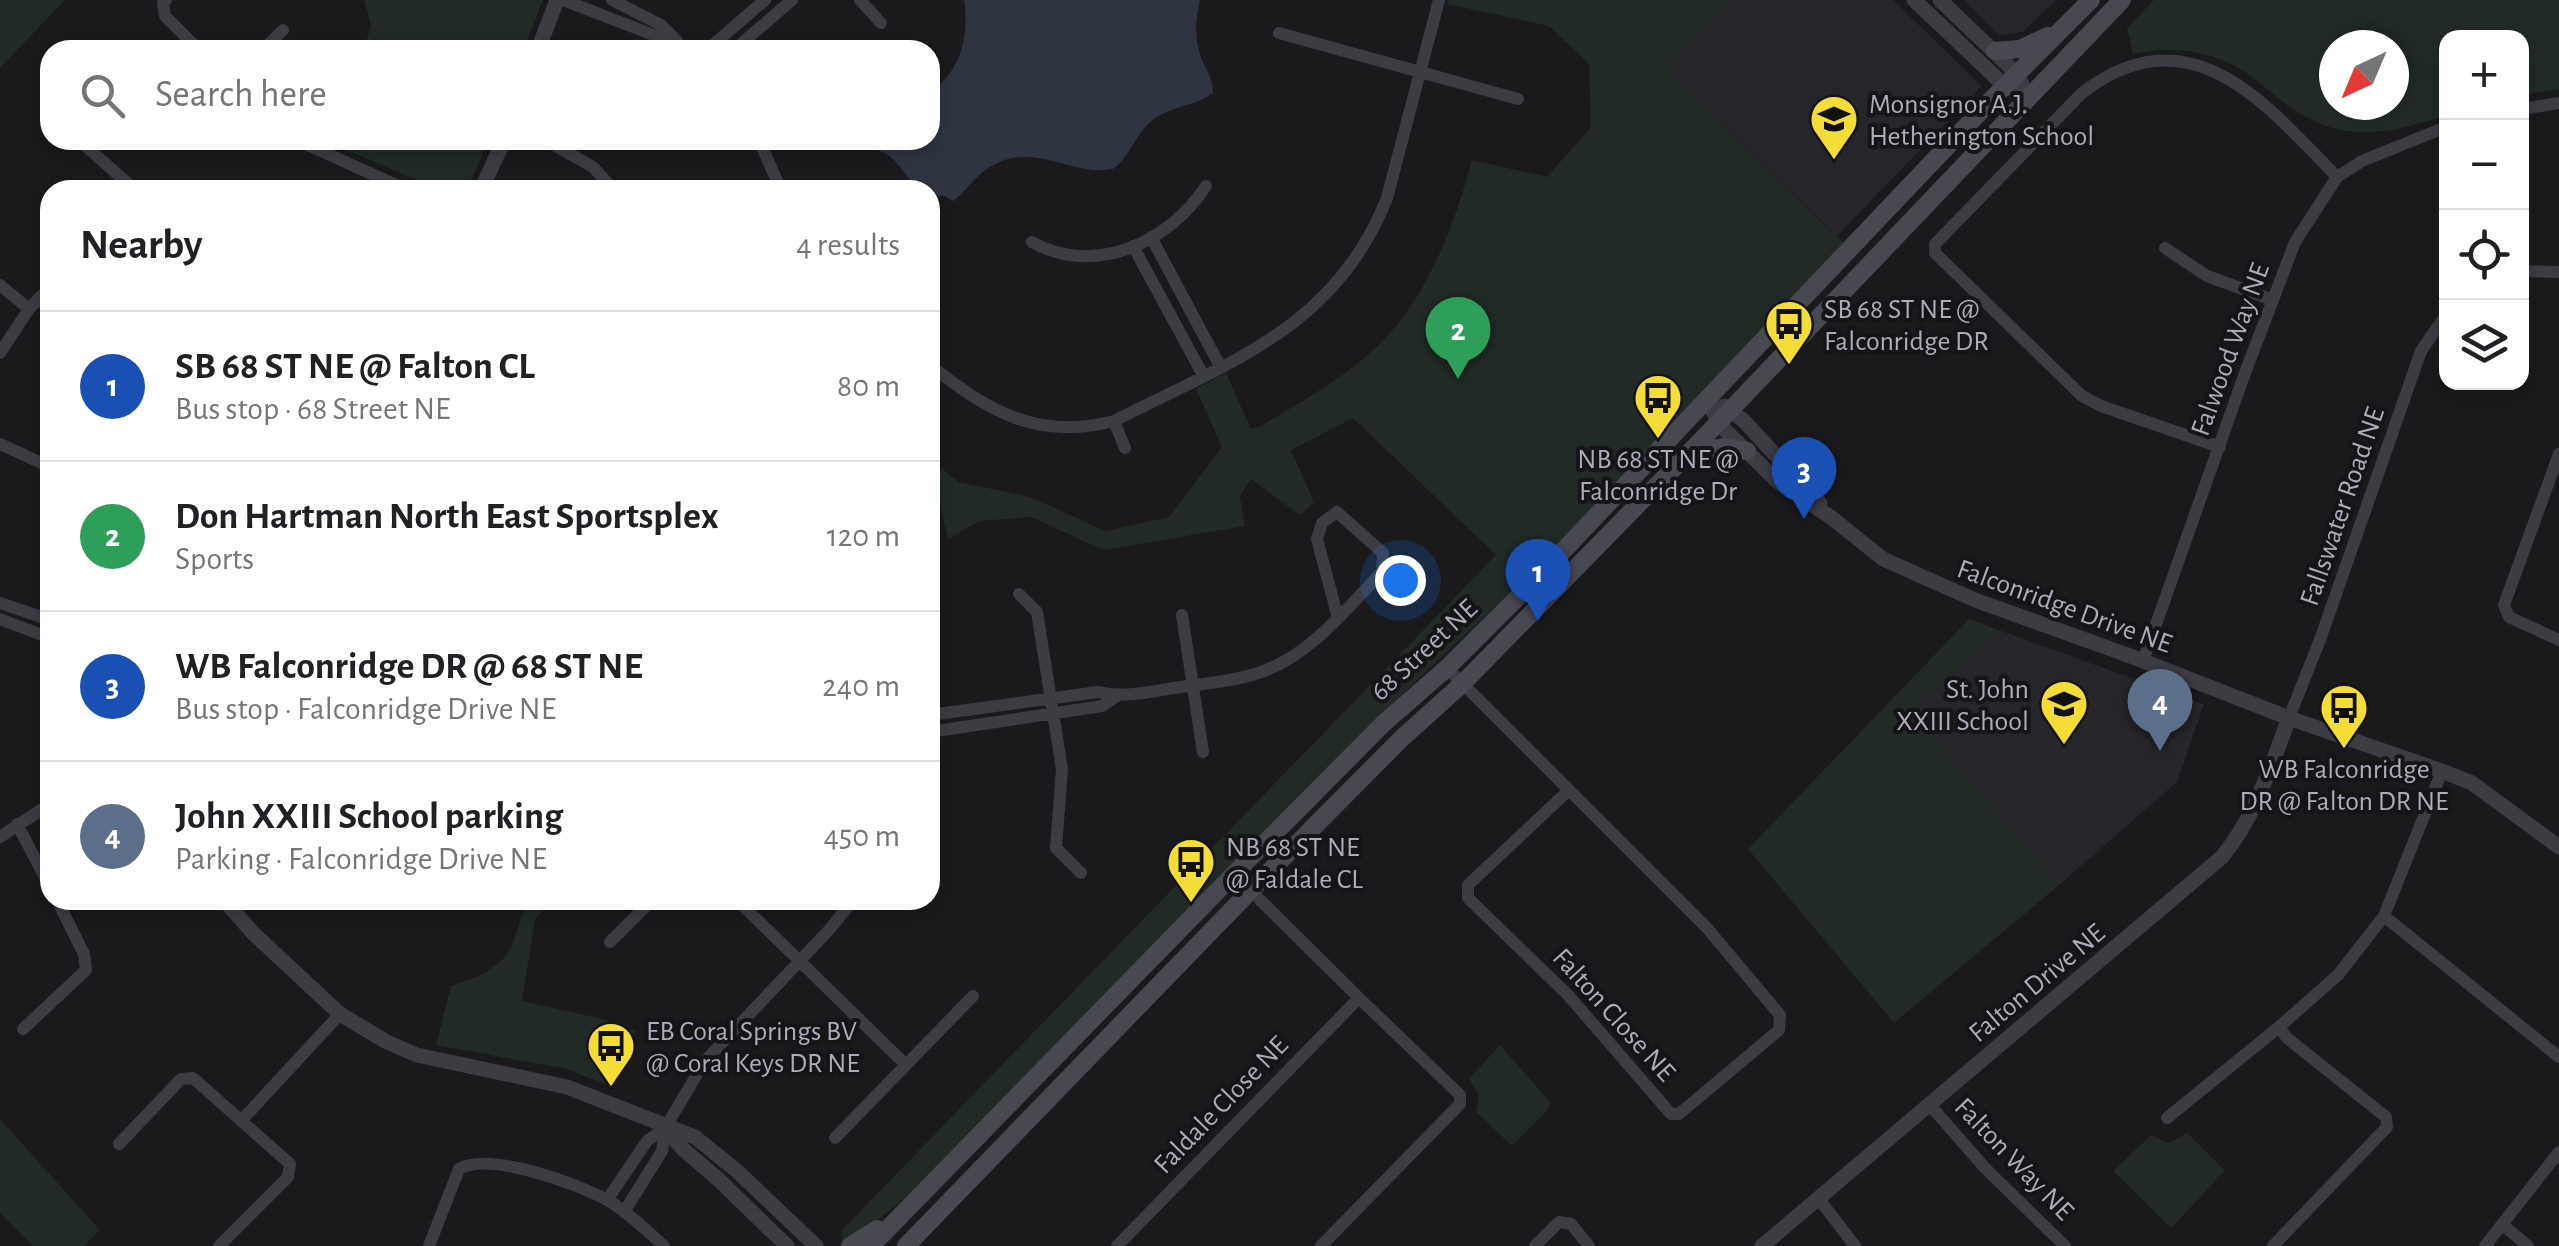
<!DOCTYPE html>
<meta charset="utf-8">
<style>
body{margin:0;font-family:"Alegreya Sans",sans-serif;background:#f2f2f2;color:#202124}
.controls{position:absolute;right:30px;top:30px;display:grid;overflow:hidden;border-radius:20px;box-shadow:0 5px 15px #0003}
.controls button{width:90px;height:90px;display:grid;place-items:center;padding:0;border:0;border-bottom:2px solid #e0e0e0;background:#fff;color:#202124;font:50px sans-serif}
.compass{position:absolute;left:2319px;top:30px;width:90px;height:90px;border-radius:50%;background:#fff;box-shadow:0 5px 15px #0003;rotate:224deg}
.you{position:absolute;left:1400px;top:580px;width:35px;height:35px;margin:-25px;border:8px solid #fff;border-radius:50%;background:#1a73e8;box-shadow:0 0 0 15px #1a73e833}
.badge{display:grid;place-items:center;width:65px;height:65px;border-radius:50%;background:#80762d;color:#fff;font-size:32px;font-weight:700}
.pin{position:absolute;translate:-50% -82px;filter:drop-shadow(0 2px 5px #0008)}
.pin::after{content:'';position:absolute;top:52px;width:35px;height:30px;background:inherit;clip-path:polygon(0 0,100% 0,50% 100%)}
.list{margin:0;padding:0;list-style:none}
h2{display:flex;justify-content:space-between;align-items:center;height:130px;margin:0;padding:0 40px;font-size:42px}
h2 small{font-size:32px;font-weight:400;color:#757577}
.list li{display:grid;grid-template-columns:65px 1fr auto;gap:30px;align-items:center;box-sizing:border-box;height:150px;padding:0 40px;border-top:2px solid #e0e0e0}
.list b{display:block;font-size:38px;white-space:nowrap}
.list p{margin:0;font-size:32px;white-space:nowrap;color:#757577}
.list em{font-size:32px;font-style:normal;color:#757577}
.icon{flex:none;width:55px;height:55px;fill:none;stroke:currentColor;stroke-width:2;stroke-linecap:round;stroke-linejoin:round}
.map{position:relative;flex:none;width:2559px;height:1246px;overflow:hidden}
.search{position:absolute;background:#fff;box-shadow:0 5px 15px #0003;left:40px;top:40px;width:900px;height:110px;display:flex;align-items:center;gap:25px;box-sizing:border-box;padding:0 35px;border-radius:30px;color:#757577;font-size:38px}
.panel{position:absolute;background:#fff;box-shadow:0 5px 15px #0003;left:40px;top:180px;width:900px;height:730px;border-radius:30px}
.map>svg:first-child{display:block}
.built{fill:#262529}
.green{fill:#212a24;fill-rule:evenodd}
.water{fill:#2f3540}
.lines{fill:none;stroke-linecap:round;stroke-linejoin:round}
.minor{stroke:#3c3c43;stroke-width:12}
.tertiary{stroke:#3c3c43;stroke-width:15}
.secondary{stroke:#484851;stroke-width:18}
.labels{text-anchor:middle;stroke-width:8;stroke-linejoin:round;paint-order:stroke}
.poi-label{font-size:28px;fill:#acadbb;stroke:#151417;text-anchor:start}
.street-label{font-size:28px;fill:#acadbb;stroke:#151417}
</style>
<div class="map">
<svg width="2559" height="1246" viewBox="0 0 2559 1246">
<rect width="100%" height="100%" fill="#1a191c"/>
<path class="built" d="M1732,0H1893L1982,86L1837,236L1664,70Z
M1964,0H2056L2023,32L1999,35Z
M1999,630L2204,704L2177,782L2059,885L1909,711Z"/>
<path class="green" d="M0,0H65L0,68Z
M364,0H543L523,50H364L371,25Z
M1449,0H1732L1665,71L1846,245L1526,577L1372,723L914,1190L862,1233L843,1242L841,1231L1496,555L1353,418L1291,450L1314,502L1300,515L1251,479L1240,496L1245,526L1103,550L1031,517L980,521L948,539L936,488L930,482V459L958,482L1031,497L1105,531L1169,517L1222,447L1196,389L1226,373L1251,429L1261,426C1305,399 1356,372 1391,332C1433,282 1455,222 1472,160L1547,177L1591,127L1589,64L1549,26L1447,4Z
M2154,0H2559V89L2522,95V38H2446V116C2412,126 2377,137 2341,130C2306,123 2283,102 2256,80C2221,52 2177,44 2133,54L2127,28ZM2334,45H2394V105H2334Z
M324,140H488L468,190H439Z
M1969,619L1999,630L1910,711L2059,885L1894,1023L1748,849Z
M532,900H553L535,919L522,1001L603,1019L635,1031L604,1084L567,1069L436,1045L451,986C474,978 502,969 512,945C520,928 518,915 532,900Z
M1500,1045L1551,1103L1545,1113L1512,1146L1476,1112L1479,1096L1469,1079Z
M0,1119L100,1230L84,1246H33L0,1213Z
M2187,1133L2225,1171L2171,1228L2113,1171L2151,1135L2169,1143Z"/>
<path class="water" d="M964,0H1200C1195,21 1194,40 1202,60C1208,72 1213,80 1213,93C1196,106 1172,106 1154,119C1136,132 1131,156 1113,169C1070,177 1034,139 988,168C974,177 966,192 953,201L942,195L934,199L930,197V190H920C903,175 896,153 873,149L871,140H930V92C962,70 969,36 964,0Z"/>
<g class="lines">
<path class="minor" d="M166,0L163,3L165,16L199,50
M563,0L682,46
M612,0L661,25L677,41
M860,0L881,23
M1279,33L1518,99
M263,50L283,30
M707,50L765,0
M734,50L792,0
M2522,109L2559,103
M79,140L135,190
M297,140L407,190
M545,140L593,167L614,190
M759,140L781,190
M1151,237L1220,366
M1032,242C1094,277 1169,243 1206,186
M1133,246L1203,375
M2165,248L2207,276L2273,300
M2522,271L2559,272
M0,285L29,309
M0,353L29,309L50,287
M930,365C988,411 1037,441 1114,421C1229,362 1336,328 1387,198L1439,0
M1114,421L1125,448
M0,444L50,467
M2220,447L2101,406L2082,396L1935,253V244L2082,93C2190,10 2265,103 2337,177
M2559,454L2504,605L2509,617L2559,640
M1019,594L1037,612L1062,769L1056,848L1081,873
M0,603L50,620
M1182,615L1203,752
M0,619L50,638
M2143,661L2245,373L2295,242L2337,177L2362,161L2446,127
M1447,668L1707,928L1780,1015L1779,1030L1679,1114H1671L1568,995L1468,898V885L1568,791
M930,715L1098,692C1124,698 1149,692 1174,688C1201,684 1232,682 1258,673C1309,657 1346,609 1382,572L1383,553L1337,512L1322,523L1317,539L1338,618
M2289,718L2321,637L2421,351L2446,315
M930,732L1102,706L1117,696
M17,824L50,887
M0,837L50,804
M1234,874L1359,998
M737,900L905,1064
M2384,916L2559,1057
M610,942L652,900
M23,1029L86,970L84,954L57,900
M1930,1105L1985,1168L2065,1246
M2167,1118L2279,1027
M241,1121L340,1014
M835,1138L973,996
M119,1144L181,1079L193,1078L290,1164L288,1177L219,1246
M1819,1199L1855,1246
M607,1200L647,1141L665,1128
M624,1212L662,1151L665,1128L705,1061L829,930L853,900
M2503,1225L2528,1246
M429,1246L459,1169C490,1151 578,1184 609,1201C629,1213 646,1230 664,1246
M1117,1246L1359,998L1460,1095V1104L1321,1246
M1535,1246L1559,1222L1571,1224L1589,1246
M2273,1246L2387,1127L2386,1117L2287,1038L2279,1027L2338,975L2384,916L2442,771
M2485,1246L2559,1152"/>
<path class="tertiary" d="M1914,0L2005,86L2028,96
M1940,0L2009,66L2022,84
M538,50L557,0
M481,190L504,140
M1709,401L1718,423L1778,482L1832,518L1883,559L1975,600L2133,657L2289,718L2442,771L2472,783L2559,847
M1724,406L1743,420L1820,503
M224,900L254,934L340,1014L385,1041L417,1055L567,1087L695,1137L737,1171L816,1246
M665,1128L683,1149L719,1180L787,1246
M1762,1246L2222,857C2256,815 2270,768 2289,718"/>
<path class="secondary" d="M1995,51L2020,49L2048,36
M1690,455L1723,447L1747,451
M850,1246L877,1229
M871,1246L1234,874L1384,723L1447,668L1543,572L1995,96L2091,0
M906,1246L1251,890L1402,738L1462,684L1718,423L2122,0"/>
</g>
<defs>
<g id="school-pin" transform="scale(2.5)"><path d="M0 17L-7.5 6A9.5 9.5 0 1 1 7.5 6Z" fill="#f5dd38" stroke="#151417"/><path d="M0-5L7-2L0 1L-7-2ZM-4 1L0 2.5L4 1V4Q0 6-4 4Z" fill="#111"/></g>
<g id="bus-pin" transform="scale(2.5)"><path d="M0 17L-7.5 6A9.5 9.5 0 1 1 7.5 6Z" fill="#f5dd38" stroke="#151417"/><path d="M-5-6H5V4H4V6H2V4H-2V6H-4V4H-5ZM-3.5-4V0h7V-4ZM-3.5 1.2v1.5H-2V1.2ZM2 1.2v1.5H3.5V1.2Z" fill="#111"/></g>
</defs>
<g fill-rule="evenodd">
<use href="#school-pin" x="1834" y="119"/>
<use href="#bus-pin" x="1789" y="324"/>
<use href="#bus-pin" x="1658" y="398"/>
<use href="#school-pin" x="2064" y="704"/>
<use href="#bus-pin" x="2344" y="708"/>
<use href="#bus-pin" x="1191" y="862"/>
<use href="#bus-pin" x="611" y="1046"/>
</g>
<g class="labels">
<g class="poi-label">
<text x="1869" y="113">Monsignor A.J.<tspan x="1869" dy="32">Hetherington School</tspan></text>
<text x="1824" y="318">SB 68 ST NE @<tspan x="1824" dy="32">Falconridge DR</tspan></text>
<text x="1658" y="468" text-anchor="middle">NB 68 ST NE @<tspan x="1658" dy="32">Falconridge Dr</tspan></text>
<text x="2029" y="698" text-anchor="end">St. John<tspan x="2029" dy="32">XXIII School</tspan></text>
<text x="2344" y="778" text-anchor="middle">WB Falconridge<tspan x="2344" dy="32">DR @ Falton DR NE</tspan></text>
<text x="1226" y="856">NB 68 ST NE<tspan x="1226" dy="32">@ Faldale CL</tspan></text>
<text x="646" y="1040">EB Coral Springs BV<tspan x="646" dy="32">@ Coral Keys DR NE</tspan></text>
</g>
<g class="street-label">
<text transform="translate(2229 349) rotate(-70)" y="10">Falwood Way NE</text>
<text transform="translate(2341 506) rotate(-71)" y="10">Fallswater Road NE</text>
<text transform="translate(2065 605) rotate(20)" y="10">Falconridge Drive NE</text>
<text transform="translate(1423 649) rotate(-43)" y="10">68 Street NE</text>
<text transform="translate(2036 982) rotate(-40)" y="10">Falton Drive NE</text>
<text transform="translate(1615 1014) rotate(48)" y="10">Falton Close NE</text>
<text transform="translate(1220 1104) rotate(-46)" y="10">Faldale Close NE</text>
<text transform="translate(2015 1158) rotate(46)" y="10">Falton Way NE</text>
</g>
</g>
</svg>
<div class="controls">
<button>+</button>
<button>−</button>
<button><svg class="icon" aria-label="locate" viewBox="0 0 24 24"><circle cx="12" cy="12" r="6"/><path d="M12 2v4M12 18v4M2 12h4M18 12h4"/></svg></button>
<button><svg class="icon" aria-label="layers" viewBox="0 0 24 24"><path d="M12 4l9 5-9 5-9-5zM3 14l9 5 9-5"/></svg></button>
</div>
<svg class="compass" viewBox="-18 -18 36 36"><path d="M0-13l5 13h-10z" fill="#e53935"/><path d="M0 13l5-13h-10z" fill="#757577"/></svg>
<div class="you"></div>
<div class="pin badge" style="left:1538px;top:621px;background:#1a4fb4">1</div>
<div class="pin badge" style="left:1458px;top:379px;background:#2e9e5b">2</div>
<div class="pin badge" style="left:1804px;top:519px;background:#1a4fb4">3</div>
<div class="pin badge" style="left:2160px;top:751px;background:#5c6f8a">4</div>
<div class="search"><svg class="icon" aria-label="search" viewBox="0 0 24 24"><circle cx="10" cy="10" r="6"/><path d="M15 15l6 6"/></svg>Search here</div>
<section class="panel">
<h2>Nearby<small>4 results</small></h2>
<ul class="list">
<li><span class="badge" style="background:#1a4fb4">1</span><div><b>SB 68 ST NE @ Falton CL</b><p>Bus stop · 68 Street NE</p></div><em>80 m</em></li>
<li><span class="badge" style="background:#2e9e5b">2</span><div><b>Don Hartman North East Sportsplex</b><p>Sports</p></div><em>120 m</em></li>
<li><span class="badge" style="background:#1a4fb4">3</span><div><b>WB Falconridge DR @ 68 ST NE</b><p>Bus stop · Falconridge Drive NE</p></div><em>240 m</em></li>
<li><span class="badge" style="background:#5c6f8a">4</span><div><b>John XXIII School parking</b><p>Parking · Falconridge Drive NE</p></div><em>450 m</em></li>
</ul>
</section>
</div>
